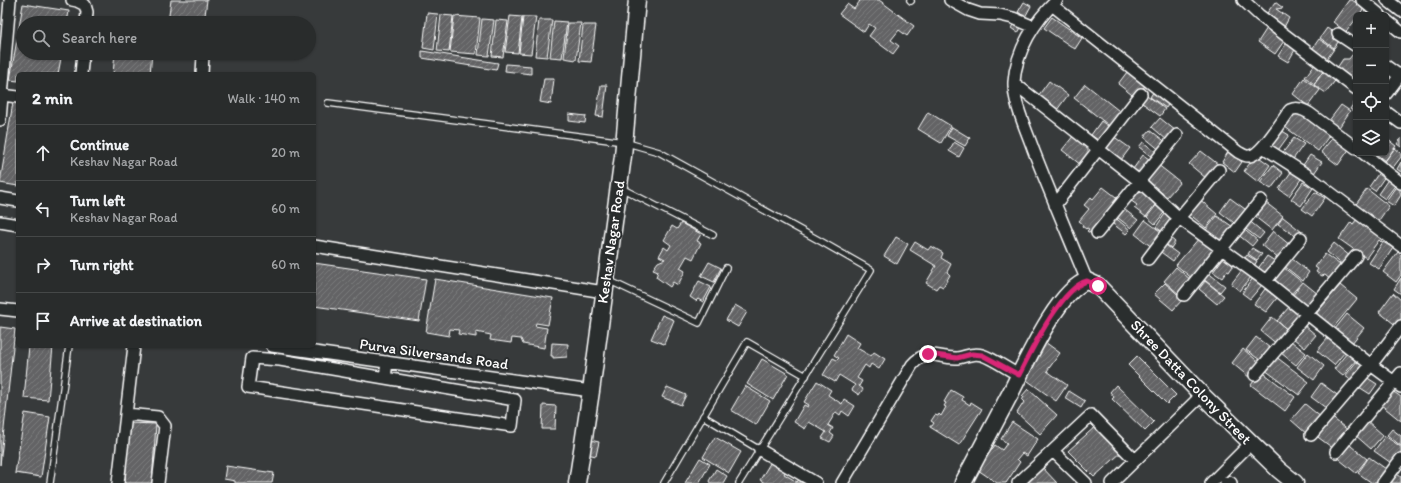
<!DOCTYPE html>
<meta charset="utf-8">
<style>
body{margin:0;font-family:Itim,sans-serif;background:#353838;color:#f1f3f6}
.controls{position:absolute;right:12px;top:12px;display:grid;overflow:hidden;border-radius:6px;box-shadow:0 1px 3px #0004}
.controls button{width:36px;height:36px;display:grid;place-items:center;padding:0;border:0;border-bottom:1px solid #454848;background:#292c2c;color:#f1f3f6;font:20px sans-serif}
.stop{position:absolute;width:12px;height:12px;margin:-9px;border:3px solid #db2777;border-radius:50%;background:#fff}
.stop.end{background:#db2777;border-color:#fff;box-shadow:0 1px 4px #0008}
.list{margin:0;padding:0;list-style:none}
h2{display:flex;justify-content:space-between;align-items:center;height:52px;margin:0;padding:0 16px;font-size:17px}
h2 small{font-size:13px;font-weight:400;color:#a5a7a9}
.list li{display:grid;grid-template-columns:26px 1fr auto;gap:12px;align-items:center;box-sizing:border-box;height:56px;padding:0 16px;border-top:1px solid #454848}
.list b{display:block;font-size:15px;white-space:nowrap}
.list p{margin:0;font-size:13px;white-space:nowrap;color:#a5a7a9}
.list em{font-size:13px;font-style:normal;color:#a5a7a9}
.icon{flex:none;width:22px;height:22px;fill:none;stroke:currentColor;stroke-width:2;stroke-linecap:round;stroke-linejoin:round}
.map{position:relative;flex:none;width:1401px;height:483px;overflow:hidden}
.search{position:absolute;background:#292c2c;box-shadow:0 1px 3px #0004;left:16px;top:16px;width:300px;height:44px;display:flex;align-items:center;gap:10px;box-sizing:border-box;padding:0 14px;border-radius:22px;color:#a5a7a9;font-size:15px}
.panel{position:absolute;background:#292c2c;box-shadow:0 1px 3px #0004;left:16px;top:72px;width:300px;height:276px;border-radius:6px}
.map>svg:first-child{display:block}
.building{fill:url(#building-hatch);stroke:#fff}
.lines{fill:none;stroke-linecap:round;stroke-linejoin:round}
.lane-casing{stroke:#fff;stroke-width:8}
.street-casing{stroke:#fff;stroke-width:14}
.secondary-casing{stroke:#fff;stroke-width:19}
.lane{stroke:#2a2d2e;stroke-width:5.5}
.street{stroke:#2a2d2e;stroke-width:11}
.secondary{stroke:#2a2d2e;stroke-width:16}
.route{stroke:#db2777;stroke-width:5}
.labels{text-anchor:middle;stroke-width:4;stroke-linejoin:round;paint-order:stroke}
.street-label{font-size:15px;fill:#fff;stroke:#2a2d2e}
</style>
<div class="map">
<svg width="1401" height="483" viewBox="0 0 1401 483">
<defs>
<pattern id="building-hatch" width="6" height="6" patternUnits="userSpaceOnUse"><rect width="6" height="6" fill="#636465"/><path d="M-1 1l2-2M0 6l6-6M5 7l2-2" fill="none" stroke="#7a7b7c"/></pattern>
</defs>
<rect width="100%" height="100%" fill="#373a3b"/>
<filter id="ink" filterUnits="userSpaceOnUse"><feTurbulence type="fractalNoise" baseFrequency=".025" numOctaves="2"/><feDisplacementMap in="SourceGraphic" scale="8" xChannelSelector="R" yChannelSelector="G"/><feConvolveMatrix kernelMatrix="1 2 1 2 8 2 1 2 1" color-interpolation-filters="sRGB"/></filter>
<g filter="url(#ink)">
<path class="building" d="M171,0H207L204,23H168Z
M858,0H879L914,26L907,36L899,30L891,40L899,46L893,54L869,36L875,28L869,24L864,32L839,14L847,4L854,9L860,1Z
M1349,0H1352L1364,8L1359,15H1356V19L1346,32L1333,22Z
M1024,2L1031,6L1025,17L1018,12Z
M1275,2L1283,8L1276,9L1289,18L1283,29L1270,20L1272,17L1267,13Z
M23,4L69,11L67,23H23V53H62L58,74H18V81L10,80Z
M427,13L438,14L434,50L423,48Z
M441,15L453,16L449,52L437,51Z
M454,16L480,18L476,54L450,52Z
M510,16L522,17L518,53L505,52Z
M523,17H536L531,54L519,53Z
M1052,17L1082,38L1075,49L1044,28Z
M482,19L494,20L489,56L478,55Z
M496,20L508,21L503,57L492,56Z
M539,20H552L547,57L535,56Z
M1016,20L1023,24L1018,33L1011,28Z
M554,21L567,22L562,58L550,57Z
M568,23H581L576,60L564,58Z
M583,25H596L591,62L579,61Z
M1267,28L1284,41L1275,54L1258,42Z
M1327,28L1341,38L1334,48L1320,38Z
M1319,39L1334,49L1327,59L1312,49Z
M1287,42L1296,48L1288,62L1278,56Z
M1356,50V69L1351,77L1337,68L1343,59H1349Z
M422,51L498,63L496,70L422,58Z
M115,53H152L150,74H113Z
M506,64L531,66V74L505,71Z
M1315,64L1324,70L1314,84L1305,77Z
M1325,69L1337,78L1326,93L1314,85Z
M1127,72L1145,86L1136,98L1118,84Z
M1304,78L1320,90L1308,106L1293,94Z
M544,79H554L551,104L540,102Z
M1049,81L1068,95L1057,110L1038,96Z
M1085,84L1123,114L1112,128L1074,98Z
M601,85H607L603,117L596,116Z
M1154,91L1170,102L1166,108L1150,97Z
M1147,95L1165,109L1160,116L1141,102Z
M1356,100V113L1350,109Z
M13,102L18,103V186L0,183Z
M1341,105L1350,111L1338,129L1328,122Z
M1297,111L1329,136L1318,151L1285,127Z
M928,112L951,126L941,143L918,129Z
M569,114L586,116L585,123L569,121Z
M1160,118L1176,131L1168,141L1152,127Z
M1101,121L1112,129L1102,143L1091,135Z
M952,127L970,138L965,146L947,136Z
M1279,129L1289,135L1276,153L1266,146Z
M1150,130L1167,143L1161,151L1144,137Z
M1074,135L1093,150L1081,165L1062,150Z
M1113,136L1130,148L1121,160L1105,147Z
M1334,136L1350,148L1338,165L1321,152Z
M1294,138L1304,144L1291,162L1281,155Z
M1401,138V147L1397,144Z
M1387,139L1396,146L1385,161L1376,154L1386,153Z
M954,142L964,148L959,157L949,151Z
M1143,142L1157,153L1153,158L1139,147Z
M1395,148L1401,153V157L1391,170L1383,164Z
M1201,151L1219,165L1207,179L1189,164Z
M1228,152L1242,162L1235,172L1222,162Z
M1143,155L1152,161L1142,176L1133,169Z
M1256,155L1270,165L1258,182L1244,171Z
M1310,155L1322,162L1312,176L1301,168Z
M1401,162V172L1397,169Z
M1157,164L1180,182L1167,197L1145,179Z
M1273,165L1283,173L1271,189L1260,182Z
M1380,171L1386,175L1375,191L1369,187Z
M1291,172L1301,179L1289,196L1279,189Z
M1389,178L1397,183L1385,199L1378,194Z
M1303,182L1313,188L1301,206L1291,199Z
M1397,185L1401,188L1400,191L1401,195L1394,206L1386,201Z
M1103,187L1120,200L1093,235L1087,231L1089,229L1087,228L1086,229L1082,226L1083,224L1079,221L1089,209L1084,205L1091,197L1093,199Z
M1139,189L1157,202L1146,217L1134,208L1137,205L1130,200Z
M1367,189L1389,206L1377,223L1354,207Z
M1315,192L1325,198L1312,216L1302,209Z
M1198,198L1217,214L1206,228L1187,212Z
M1230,198L1249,212L1238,226L1220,212Z
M1265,202L1283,216L1272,230L1254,216Z
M1158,203L1167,209L1155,224L1147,217Z
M1120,206L1138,220L1131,228L1113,214Z
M1167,211L1175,217L1164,233L1156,227Z
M1112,215L1130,230L1126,234L1108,220Z
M1217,216L1236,229L1225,244L1206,230Z
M1283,217L1302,232L1298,238L1278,224Z
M1247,219L1264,233L1259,239L1242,226Z
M1357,219L1384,238L1381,242L1379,240L1366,258L1339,239L1351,222L1353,224Z
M1145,220L1164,234L1153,248L1135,234Z
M681,223L701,234L697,241L701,243L693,259L687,256L680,268L685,271L678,285L673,282L670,287L656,277L658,271L653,269L658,262L665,259L659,256L664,247L668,250L671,245L664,240L672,226L677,229Z
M1241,227L1257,240L1252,246L1236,233Z
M1273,231L1291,246L1280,260L1262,245Z
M1168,236L1175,242L1171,248L1163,242Z
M896,237L908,244L897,264L884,256Z
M1200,237L1217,252L1194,280L1176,265Z
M915,242L928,250L931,246L943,253L941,258L951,264L947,272L950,275L943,287L939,285L936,289L926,283L936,266L910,250Z
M1383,242L1393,248L1379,269L1369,263Z
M1163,243L1178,254L1173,261L1158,250Z
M1334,243L1351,257L1344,266L1327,252Z
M1252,248L1262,254L1257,260L1248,254Z
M1398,252L1401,255V275L1396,282L1383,272Z
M1325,254L1343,267L1332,281L1325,275L1322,276L1316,272L1318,269L1315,267Z
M1247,255L1257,261L1253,268L1243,261Z
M1267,256L1278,263L1267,278L1257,270Z
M1224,257L1231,261V263L1233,266L1229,272L1227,271L1222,278L1213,272Z
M1291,258L1309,272L1303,281L1284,266Z
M709,262L721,268L714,282L701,276Z
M314,263L426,279L419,321L314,306Z
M1176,267L1192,281L1180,295L1164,281Z
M1283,267L1302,282L1290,296L1272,282Z
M1242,270L1251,277L1240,291L1231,284Z
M1207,272L1225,286L1220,292L1202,278Z
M1253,278L1262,285L1250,299L1242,293Z
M1401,278V294L1394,289Z
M435,279L553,298L548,325L536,323L535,326L547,328L544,348L523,344L521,339L512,338L511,343L490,340L491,335L476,332V337L458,334L459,330L450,329L449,336L426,332Z
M699,281L711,287L703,302L698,299L696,301L690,297Z
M1205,281L1224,296L1217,304L1199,289Z
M1303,282L1318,294L1306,308L1292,296Z
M1165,283L1183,299L1173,310L1154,294Z
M1340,285L1357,299L1333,328L1316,314Z
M1265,289L1277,298L1266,312L1254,304Z
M1393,293L1401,300V323L1398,327L1379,312Z
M735,305L747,312L738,327L726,320Z
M1289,307L1301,317L1289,331L1277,321Z
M1347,314L1364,328L1352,343L1335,329Z
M662,315L674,320L664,344L651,339Z
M1272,317L1289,331L1278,345L1261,331Z
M1304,325L1316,335L1305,348L1293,338Z
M0,327L15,329L0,465Z
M846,334L860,343L857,348L871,356L874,352L885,359L879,369L871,364L869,368L865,365L857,378L862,381L859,386L863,389L859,395L852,390L855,385L839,375L835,382L823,375L833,358L837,360L839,358L834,355Z
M1256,337L1270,348L1260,360L1246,350Z
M1328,338L1345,352L1334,365L1317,351Z
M1291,341L1306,353L1296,365L1281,353Z
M1045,342L1060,353L1047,371L1067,385L1056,401L1021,376Z
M552,343L568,344L567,357L553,358V356H551Z
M29,346H53L48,400L24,398Z
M1243,349L1261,364L1250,378L1232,363Z
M1308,353L1324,366L1314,380L1297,367Z
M1347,353L1356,360L1343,376L1334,369Z
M1137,356L1176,395L1167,404L1128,365Z
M1275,356L1309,382L1299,395L1265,370Z
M762,359L788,374L773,400L747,384Z
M1357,361L1366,367L1354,382L1345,376Z
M1261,371L1295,397L1285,411L1251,385Z
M1366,377L1377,384L1370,394L1359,387Z
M817,381L831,390L828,395L842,404L844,399L855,406L849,416L842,411L840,415L836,412L828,425L833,428L830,433L834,436L830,442L822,438L826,432L809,422L805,429L794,422L804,405L808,407L809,405L804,402Z
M1321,383L1340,397L1330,411L1311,397Z
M1116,385L1154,422L1145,431L1112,399L1114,397L1110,392Z
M745,386L770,401L756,425L731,410Z
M667,387L686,395L681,405L662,397Z
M1028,389L1057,415L1040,434L1017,413L1024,402L1022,400L1024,397L1022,396Z
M951,390L963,397L962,400L970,405L971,402L982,409L959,445L930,427V426H932L934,423L931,421L935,415L938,416L939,414L941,416L946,407L944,406L946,403L944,402Z
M1391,390L1401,397V421L1380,404Z
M1069,391L1085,401L1081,408L1065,398Z
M1305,404L1322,418L1308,435L1291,420Z
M543,405L556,406L555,429H542Z
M25,413L50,417L41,477L15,473Z
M1330,416L1349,431L1334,449L1315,435Z
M1366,420L1383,435L1371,449L1354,434Z
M1012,422L1038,439L1027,456L1022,453L1017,459L1020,462L1006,483H997L978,470L995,445L1002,450L1007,443L1001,439Z
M129,423L156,424L152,483H125Z
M1096,426L1123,451L1094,477L1068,451Z
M1392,429L1401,436V446L1387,435Z
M1385,436L1401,447V455L1394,465L1374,451Z
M715,437L741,452L729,473L703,457Z
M590,440L599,442L596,456L587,454Z
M1346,442L1367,459L1356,473L1335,456Z
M1369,457L1386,469L1376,483H1372L1358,473Z
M700,458L710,464L699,483H685Z
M772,460L787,468L784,474L797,482L800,478L809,483H765L760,480Z
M226,466L274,473L272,483H235V481L224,479Z
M1042,467L1057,483H1024Z
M716,469L727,476L723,483H710L709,481Z
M1393,471L1401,477V483H1384Z"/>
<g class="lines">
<g class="lane-casing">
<path id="lane" d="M910,0L911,1
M328,103L624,142L659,152L822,242L871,270L739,483
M621,188L713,235
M608,280L699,323L726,268
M703,416L760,450
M50,483L69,346
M664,483L747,342L806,376"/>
</g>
<g class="street-casing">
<path id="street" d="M72,0L77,1L85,5L87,12L86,23
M950,0L968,10L980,14L1000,15L1013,18L1034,27
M1057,0C1035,21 1016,50 1014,82C1013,102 1026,129 1033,149C1050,193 1069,237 1087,281
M1243,0L1259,15L1356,89
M1362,0L1380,15
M1387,0L1401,11
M1052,5L1238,152C1242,154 1246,157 1249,156C1261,156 1283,119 1290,110C1297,107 1302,109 1309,113L1356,148
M1386,20L1401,32
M1338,34L1356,46
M1386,66L1400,76
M81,74L83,53
M202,74L203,55
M1014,83L1139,181L1179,218L1266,281L1371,365L1401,387
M1386,94L1401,74
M2,95L18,97
M1386,112L1401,123
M0,120L10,0
M1263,147L1307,175L1401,246
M1363,153L1401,183
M0,198L18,201
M1055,205L1141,94
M0,222L18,225
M1097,233L1177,135
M314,246L604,292
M1148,259L1179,218L1219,170
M1266,281L1301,238
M1184,295L1261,200
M0,309L18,311
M272,346L591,391
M1255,375L1356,256
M385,378L515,400L512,426L248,387L252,358L280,360L385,378L387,362
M126,414L158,417L165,426L158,483
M1311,435L1371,365L1401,326
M760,450L816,483
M1053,451L1086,483
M1336,452L1401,373
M118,483L134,346
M842,483L912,365C929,346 937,359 957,358C966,357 972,352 982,355C992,358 1009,370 1019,375
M1018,483L1091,415L1135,460
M1112,483L1202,395
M1211,483L1251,443
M1226,483L1229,482L1231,483
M1383,483L1401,459"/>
</g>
<g class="secondary-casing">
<path id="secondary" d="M577,483L591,391L623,156L637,0
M963,483C979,453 994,424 1010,394C1024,367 1058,289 1087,281L1098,286L1202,395L1279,470L1295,483"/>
</g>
<use href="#lane" class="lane"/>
<use href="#street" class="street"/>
<use href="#secondary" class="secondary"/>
</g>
</g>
<g class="lines" filter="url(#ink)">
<path class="route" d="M928,354L957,358L972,354L982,355L1019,375C1031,351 1061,288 1087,281L1098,286"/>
</g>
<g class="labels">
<g class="street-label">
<text transform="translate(611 242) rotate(-82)" y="5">Keshav Nagar Road</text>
<text transform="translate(434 354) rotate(8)" y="5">Purva Silversands Road</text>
<text transform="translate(1191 382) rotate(46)" y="5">Shree Datta Colony Street</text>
</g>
</g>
</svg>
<div class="controls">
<button>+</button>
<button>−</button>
<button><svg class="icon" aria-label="locate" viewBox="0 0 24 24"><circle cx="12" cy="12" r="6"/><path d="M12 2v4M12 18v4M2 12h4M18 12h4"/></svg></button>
<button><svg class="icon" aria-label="layers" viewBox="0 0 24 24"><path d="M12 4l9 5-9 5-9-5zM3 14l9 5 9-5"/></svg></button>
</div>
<div class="stop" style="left:1098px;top:286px"></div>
<div class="stop end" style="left:928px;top:354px"></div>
<div class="search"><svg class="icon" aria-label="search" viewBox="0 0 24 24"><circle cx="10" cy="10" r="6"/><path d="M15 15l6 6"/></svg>Search here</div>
<section class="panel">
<h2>2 min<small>Walk · 140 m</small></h2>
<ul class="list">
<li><svg class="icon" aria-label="ahead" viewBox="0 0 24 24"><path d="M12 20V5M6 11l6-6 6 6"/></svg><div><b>Continue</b><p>Keshav Nagar Road</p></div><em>20 m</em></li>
<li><svg class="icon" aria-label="left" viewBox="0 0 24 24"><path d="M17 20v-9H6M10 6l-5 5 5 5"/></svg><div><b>Turn left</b><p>Keshav Nagar Road</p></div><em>60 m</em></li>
<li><svg class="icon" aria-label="right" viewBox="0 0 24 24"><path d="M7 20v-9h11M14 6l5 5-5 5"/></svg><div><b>Turn right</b></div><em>60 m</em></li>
<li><svg class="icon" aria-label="arrive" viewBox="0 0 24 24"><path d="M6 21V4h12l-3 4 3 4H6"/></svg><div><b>Arrive at destination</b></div></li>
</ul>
</section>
</div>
